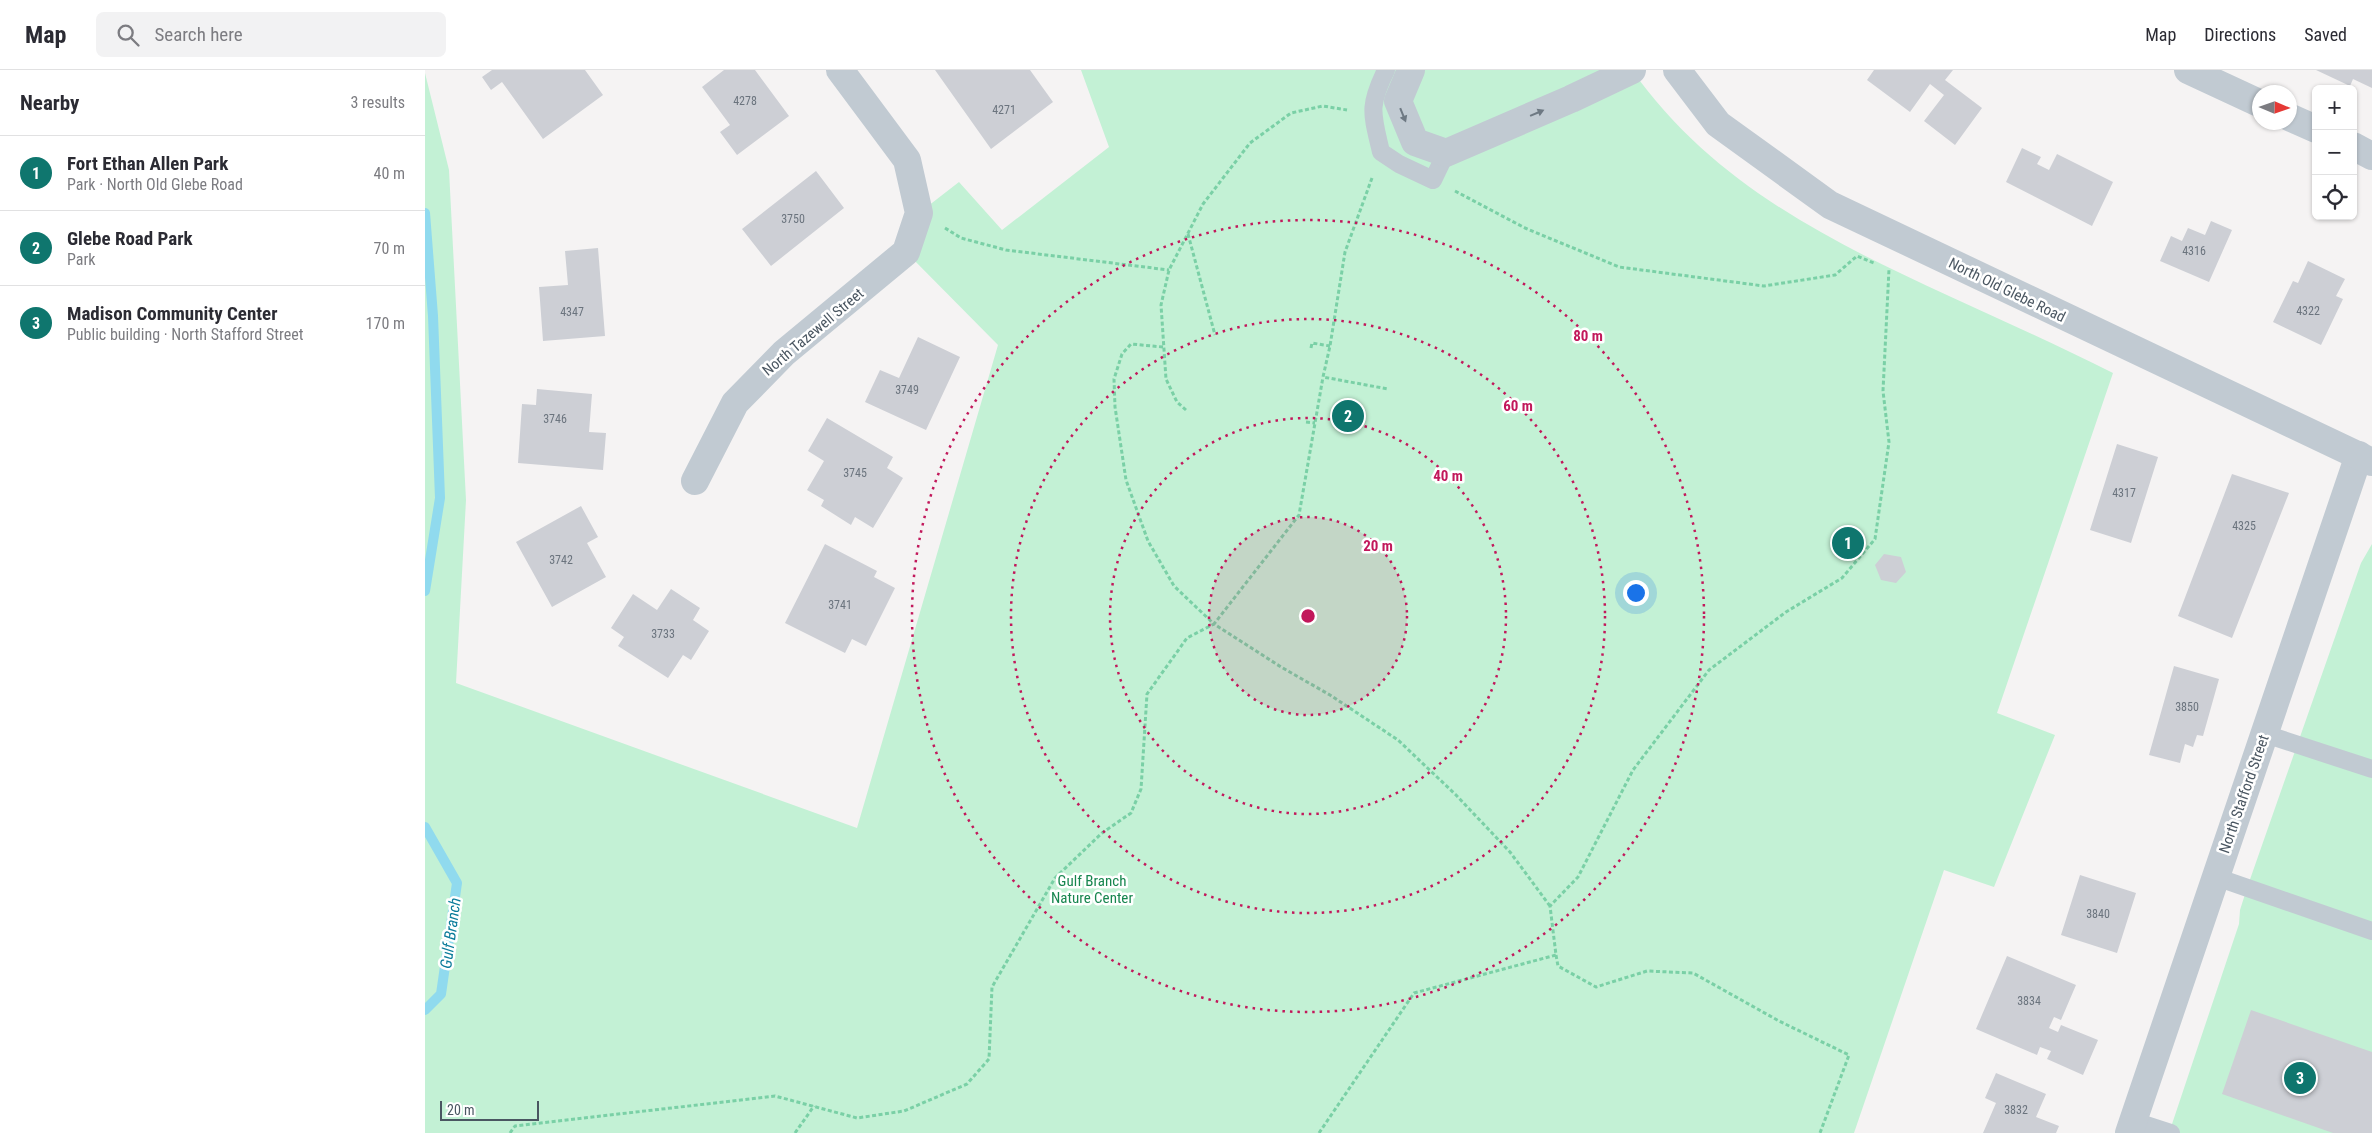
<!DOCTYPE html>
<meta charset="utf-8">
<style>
body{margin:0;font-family:"Roboto Condensed",sans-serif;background:#f2f2f3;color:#2b2b33}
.controls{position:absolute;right:15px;top:15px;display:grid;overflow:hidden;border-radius:8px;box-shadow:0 1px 4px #0004}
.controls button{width:45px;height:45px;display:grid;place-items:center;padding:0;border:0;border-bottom:1px solid #e1e1e2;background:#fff;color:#2b2b33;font:25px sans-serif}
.compass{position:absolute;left:1827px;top:15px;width:45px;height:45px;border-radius:50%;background:#fff;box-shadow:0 1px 4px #0004;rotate:92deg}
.scale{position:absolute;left:15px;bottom:12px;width:99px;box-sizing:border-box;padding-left:5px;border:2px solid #4a5661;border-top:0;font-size:14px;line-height:18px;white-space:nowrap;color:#4a5661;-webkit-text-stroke:4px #fff;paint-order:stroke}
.you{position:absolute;left:1210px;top:522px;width:18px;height:18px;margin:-12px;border:4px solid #fff;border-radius:50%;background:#1a73e8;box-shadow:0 0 0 8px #1a73e833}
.badge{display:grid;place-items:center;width:32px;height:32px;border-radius:50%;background:#0f766e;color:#fff;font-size:16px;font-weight:700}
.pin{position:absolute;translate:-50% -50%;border:2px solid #fff;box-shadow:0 1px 5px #0006}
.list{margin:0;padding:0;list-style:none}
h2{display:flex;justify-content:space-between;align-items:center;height:65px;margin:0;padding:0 20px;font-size:21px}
h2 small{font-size:16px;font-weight:400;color:#7c7c81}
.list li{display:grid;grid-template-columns:32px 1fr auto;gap:15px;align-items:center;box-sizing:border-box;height:75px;padding:0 20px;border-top:1px solid #e1e1e2}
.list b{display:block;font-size:19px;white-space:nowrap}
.list p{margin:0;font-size:16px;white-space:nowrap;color:#7c7c81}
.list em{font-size:16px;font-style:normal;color:#7c7c81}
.icon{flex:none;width:28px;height:28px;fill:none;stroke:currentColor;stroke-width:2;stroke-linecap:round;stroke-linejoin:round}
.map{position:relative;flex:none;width:1947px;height:1063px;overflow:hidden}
header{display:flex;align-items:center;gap:30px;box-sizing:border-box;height:70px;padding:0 25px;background:#fff;border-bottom:1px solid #e1e1e2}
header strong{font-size:24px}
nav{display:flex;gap:28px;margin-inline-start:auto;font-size:18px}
.search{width:350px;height:45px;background:#f2f2f3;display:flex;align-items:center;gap:12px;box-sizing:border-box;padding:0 18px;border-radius:8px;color:#7c7c81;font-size:19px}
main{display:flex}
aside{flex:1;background:#fff}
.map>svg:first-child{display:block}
.green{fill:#c3f1d5}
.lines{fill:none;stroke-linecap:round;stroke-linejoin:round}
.stream{stroke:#90daee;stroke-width:10}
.building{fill:#cdcfd5}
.path{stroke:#7ad0a6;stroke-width:3;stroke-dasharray:4 2.5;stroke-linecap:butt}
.service{stroke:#c1cad2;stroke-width:18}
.minor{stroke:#c1cad2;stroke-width:28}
.tertiary{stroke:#c1cad2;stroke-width:28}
.oneway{fill:#6e7983}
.ring{fill:none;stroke:#c2185b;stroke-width:2.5;stroke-dasharray:2.5 5}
.labels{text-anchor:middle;stroke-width:5;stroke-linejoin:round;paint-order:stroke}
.number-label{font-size:12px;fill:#6b747e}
.street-label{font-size:15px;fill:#4a5661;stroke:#fff}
.park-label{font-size:15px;fill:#17864f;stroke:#fff}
.water-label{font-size:16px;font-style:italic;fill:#0c7c9b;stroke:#fff}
.centre{fill:#c2185b;stroke:#fff;stroke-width:2.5}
.ring-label{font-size:15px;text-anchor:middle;font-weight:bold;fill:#c2185b;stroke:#fff;stroke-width:5;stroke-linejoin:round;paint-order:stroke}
</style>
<header>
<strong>Map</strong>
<div class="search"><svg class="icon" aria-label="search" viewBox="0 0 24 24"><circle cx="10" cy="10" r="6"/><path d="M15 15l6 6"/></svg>Search here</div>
<nav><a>Map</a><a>Directions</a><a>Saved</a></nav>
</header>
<main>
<aside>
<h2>Nearby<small>3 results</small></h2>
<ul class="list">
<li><span class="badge">1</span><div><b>Fort Ethan Allen Park</b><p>Park · North Old Glebe Road</p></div><em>40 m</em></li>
<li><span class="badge">2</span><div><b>Glebe Road Park</b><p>Park</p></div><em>70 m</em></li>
<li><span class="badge">3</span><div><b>Madison Community Center</b><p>Public building · North Stafford Street</p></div><em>170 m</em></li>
</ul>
</aside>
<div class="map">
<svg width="1947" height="1063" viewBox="0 0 1947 1063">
<rect width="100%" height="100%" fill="#f5f3f3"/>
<path class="green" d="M656,0H1207C1286,112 1402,170 1524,226C1579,251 1634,276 1688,303L1572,643L1630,665L1569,817L1519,800L1429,1063H0V3L24,100L41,430L31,613L432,758L573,275L481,182L494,143L534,112L577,160L684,77Z
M1947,474V1063H1744L1814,854L1815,840L1822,818L1936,493Z"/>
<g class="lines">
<path class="stream" d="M0,143L8,246L15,428L0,521
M0,757L32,813L16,924L0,940"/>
</g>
<path class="building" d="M67,0H160L178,25L118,69L77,12L66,20L57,7Z
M299,0H330L364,46L312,85L295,62L305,55L277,17Z
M510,0H605L628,32L566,79Z
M1449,0H1528L1520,10L1557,38L1530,75L1499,51L1519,25L1505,14L1485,42L1442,10Z
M1891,0H1947V18L1928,9L1925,16Z
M1597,78L1616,87L1612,94L1624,100L1632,84L1688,112L1667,156L1581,112Z
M391,101L419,138L346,196L317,159Z
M1786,151L1807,160L1784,212L1735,191L1746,166L1757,171L1763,158L1780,165Z
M173,178L180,266L118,271L114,217L143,215L140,181Z
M1883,191L1920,209L1911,226L1918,229L1896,275L1848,252L1868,211L1873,213Z
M493,267L535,287L501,360L440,332L455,300L474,308Z
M112,319L167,324L164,362L181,363L178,400L93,393L97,334L111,335Z
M402,348L468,387L462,398L478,408L448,458L430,447L426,455L396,436L399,430L382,420L399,391L383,381Z
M1692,374L1733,387L1706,473L1665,460Z
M1807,404L1864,423L1807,568L1753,546Z
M156,436L173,467L162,473L181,507L127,537L91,472Z
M400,474L452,501L449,507L470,518L441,576L427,569L420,583L360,553Z
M1459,484L1476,487L1481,502L1471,513L1456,510L1450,495Z
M246,519L275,538L268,550L284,561L266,590L258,585L243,608L193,576L199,567L186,558L208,524L232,540Z
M1749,596L1794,609L1778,666L1772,665L1768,677L1760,674L1755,693L1724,685Z
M1655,805L1711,823L1692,883L1636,865Z
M1582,886L1651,915L1636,950L1629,947L1624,958L1633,962L1636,955L1673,970L1658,1005L1622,989L1626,981L1615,977L1612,985L1551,959Z
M1826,940L1947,982V1063H1908L1797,1024Z
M1571,1003L1621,1024L1611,1047L1634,1056L1631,1063H1558L1571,1033L1560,1028Z"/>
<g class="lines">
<path class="path" d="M947,108L920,182L905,276L898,307L963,319
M1030,121L1100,158L1194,197L1339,216L1410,205L1432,186L1449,193
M520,158L536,168L581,180L744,200
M763,164L790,265
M738,277L706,274L697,284L689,309L690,337L701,410L723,471L749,516L789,554L874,445L898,307
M886,278L887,273L905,276
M761,340L752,332L741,309L736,235L744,200L778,134L825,73L866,43L898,36L922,40
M881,352L890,353
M1131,885L1133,896L1171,917L1222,901L1268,903L1354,951L1424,985L1395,1063
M85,1063L90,1056L350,1026L432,1048L479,1041L542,1014L564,989L567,917L630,808L677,763L706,743L716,719L722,624L762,568L789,554L856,597L905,625L973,670L1031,725L1085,782L1125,836
M370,1063L389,1036
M894,1063L989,923L1131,885L1125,836L1153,807L1208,700L1284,600L1361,542L1417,508L1450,469L1464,372L1458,321L1464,199"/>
<path class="service" d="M961,0C943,37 947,43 956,82L974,94L1008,110L1021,83
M1840,664L1947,699
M1791,807L1947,861
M1709,1051L1746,1063"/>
<path class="minor" d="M986,0L973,31L990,72L1021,83L1146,29L1207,0
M1763,0L1834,33
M1864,47L1891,59
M1928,76L1947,86
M270,411L310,333L359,283L481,182L494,143L482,90L415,0
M1704,1063L1934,385"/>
<path class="tertiary" d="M1252,0L1293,54L1405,135L1947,392"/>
</g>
<defs><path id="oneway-solid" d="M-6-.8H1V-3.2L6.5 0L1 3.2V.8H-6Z" transform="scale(1.25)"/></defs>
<g class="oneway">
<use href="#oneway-solid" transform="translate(1112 43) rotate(-23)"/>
<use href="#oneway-solid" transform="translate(978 45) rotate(68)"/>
</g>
<circle cx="883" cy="546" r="99" fill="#c2185b" fill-opacity=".12"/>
<g class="ring">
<circle cx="883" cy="546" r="99"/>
<circle cx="883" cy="546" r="198"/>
<circle cx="883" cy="546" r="297"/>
<circle cx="883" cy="546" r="396"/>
</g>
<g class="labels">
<g class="number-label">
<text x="320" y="35">4278</text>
<text x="579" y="44">4271</text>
<text x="368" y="153">3750</text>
<text x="1769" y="185">4316</text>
<text x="1883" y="245">4322</text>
<text x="147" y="246">4347</text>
<text x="482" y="324">3749</text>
<text x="130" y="353">3746</text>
<text x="430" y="407">3745</text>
<text x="1699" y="427">4317</text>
<text x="1819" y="460">4325</text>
<text x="136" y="494">3742</text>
<text x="415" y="539">3741</text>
<text x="238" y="568">3733</text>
<text x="1762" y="641">3850</text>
<text x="1673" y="848">3840</text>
<text x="1604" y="935">3834</text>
<text x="1591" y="1044">3832</text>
</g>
<g class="street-label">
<text transform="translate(1582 220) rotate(26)" y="5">North Old Glebe Road</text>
<text transform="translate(388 262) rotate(-40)" y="5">North Tazewell Street</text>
<text transform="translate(1819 724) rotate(-71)" y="5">North Stafford Street</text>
</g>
<g class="park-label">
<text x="667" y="816">Gulf Branch<tspan x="667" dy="17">Nature Center</tspan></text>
</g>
<g class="water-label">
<text transform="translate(25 863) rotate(-82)" y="6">Gulf Branch</text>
</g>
</g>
<circle cx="883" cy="546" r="8" class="centre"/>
<g class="ring-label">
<text x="1163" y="271">80 m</text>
<text x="1093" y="341">60 m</text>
<text x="1023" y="411">40 m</text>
<text x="953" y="481">20 m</text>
</g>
</svg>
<div class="controls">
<button>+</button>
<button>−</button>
<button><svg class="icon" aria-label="locate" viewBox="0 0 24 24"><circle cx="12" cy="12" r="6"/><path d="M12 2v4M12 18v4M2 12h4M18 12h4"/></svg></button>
</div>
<svg class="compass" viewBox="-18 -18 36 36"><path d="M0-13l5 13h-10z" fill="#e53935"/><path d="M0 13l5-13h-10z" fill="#7c7c81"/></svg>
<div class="scale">20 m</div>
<div class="you"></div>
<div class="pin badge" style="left:1423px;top:473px">1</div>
<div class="pin badge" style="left:923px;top:346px">2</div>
<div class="pin badge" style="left:1875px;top:1008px">3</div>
</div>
</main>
